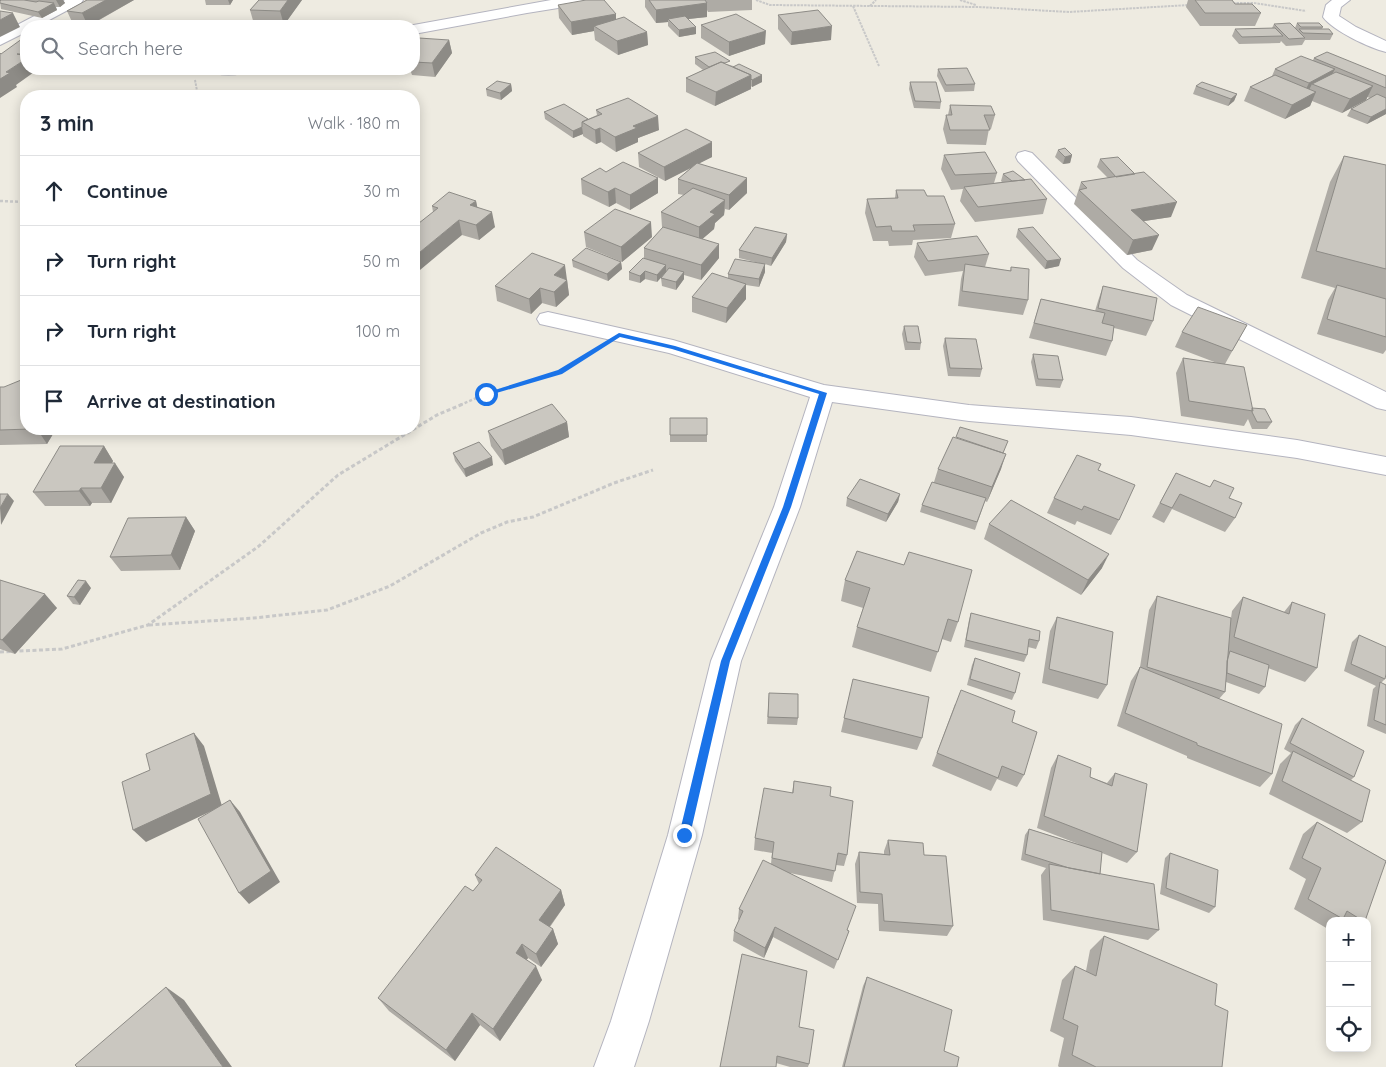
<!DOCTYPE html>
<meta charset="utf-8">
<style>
body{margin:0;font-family:Quicksand,sans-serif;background:#f2f2f3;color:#1f2937}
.controls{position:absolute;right:15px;bottom:15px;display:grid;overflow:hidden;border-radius:10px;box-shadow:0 2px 12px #0003}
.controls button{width:45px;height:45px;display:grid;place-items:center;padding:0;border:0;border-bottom:1px solid #e0e1e3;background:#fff;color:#1f2937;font:25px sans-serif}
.stop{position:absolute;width:15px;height:15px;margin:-11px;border:4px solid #1a73e8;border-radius:50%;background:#fff}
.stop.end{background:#1a73e8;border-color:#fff;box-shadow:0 1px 5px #0008}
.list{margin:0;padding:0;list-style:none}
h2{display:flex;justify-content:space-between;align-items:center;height:65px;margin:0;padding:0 20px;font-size:21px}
h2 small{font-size:16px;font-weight:400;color:#747a83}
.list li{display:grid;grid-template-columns:32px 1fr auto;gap:15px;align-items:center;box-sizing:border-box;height:70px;padding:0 20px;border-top:1px solid #e0e1e3}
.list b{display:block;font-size:19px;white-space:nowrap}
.list em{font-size:16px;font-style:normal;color:#747a83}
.icon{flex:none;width:28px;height:28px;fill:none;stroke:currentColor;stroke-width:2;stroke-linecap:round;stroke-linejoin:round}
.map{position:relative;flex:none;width:1386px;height:1067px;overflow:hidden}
.search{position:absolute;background:#fff;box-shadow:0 2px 12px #0003;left:20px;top:20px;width:400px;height:55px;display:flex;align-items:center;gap:12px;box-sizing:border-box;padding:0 18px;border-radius:20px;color:#747a83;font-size:19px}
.panel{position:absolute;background:#fff;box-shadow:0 2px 12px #0003;left:20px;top:90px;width:400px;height:345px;border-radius:20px}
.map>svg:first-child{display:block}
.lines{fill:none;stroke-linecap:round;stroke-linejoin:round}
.street-casing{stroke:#b4b4bf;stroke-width:2}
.path-far2{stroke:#c8c8c8;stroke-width:2;stroke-dasharray:2.5 1;stroke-linecap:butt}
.path-far1{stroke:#c8c8c8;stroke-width:2.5;stroke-dasharray:3 2;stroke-linecap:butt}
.path{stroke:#c8c8c8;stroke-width:3;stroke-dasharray:4 2.5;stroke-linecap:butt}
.street{fill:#fff;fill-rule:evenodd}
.wall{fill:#aeaba5}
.shaded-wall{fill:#8d8b86}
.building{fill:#cac7c0;stroke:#8d8b86}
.route{fill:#1a73e8}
</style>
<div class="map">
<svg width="1386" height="1067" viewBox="0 0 1386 1067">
<rect width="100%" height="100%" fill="#eeebe1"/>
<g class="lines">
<g class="street-casing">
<path id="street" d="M65,0H83L81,3L38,26H26V32L0,45V34Z
M551,0H590L588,3L583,4L527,13L414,34V26H408Z
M1332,0H1350L1341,7L1339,16L1356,27L1386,41V52C1370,48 1333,31 1323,17L1326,5Z
M108,21L143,23L146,26H100L103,23Z
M213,69H244L242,73C233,75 224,75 215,73Z
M1025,151L1032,153L1137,260L1187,295L1386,392V410L1377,408L1171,305L1123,268L1018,161L1016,157L1018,153Z
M548,312L673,340L824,385L969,405L1131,417L1297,440L1386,457V475L1297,458L1131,435L969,421L832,402L800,507L741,661L702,835L649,1021L634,1067H594L611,1021L668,835L711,661L774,507L810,397L669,353L540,324L537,319L540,314Z"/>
</g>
<path class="path-far2" d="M756,0L770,5L979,7L1069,12L1189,5
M960,0L976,5
M1233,3H1254L1306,11
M853,6L879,66
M870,6L876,0
M195,80L198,96"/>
<path class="path-far1" d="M0,201L26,202
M460,405L486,394L560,372L587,355"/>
<path class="path" d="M149,625L254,618L327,610L390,586L481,533L507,522L533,517L614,483L653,470
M0,652L62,649L148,625L259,546L338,475L437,415L463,404"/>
<use href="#street" class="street"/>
</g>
<path class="wall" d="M1,0H63L65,3L60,7H56L57,10L42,18L1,9L0,1Z
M87,0H134L89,26L73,24L67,11Z
M205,0H233L230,5H206Z
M259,0H302L284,25L254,24L250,10Z
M645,0H752V10L708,12L707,10V17L688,19L696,34L679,37L668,26V22L656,23L645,7Z
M1188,0H1232L1235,4L1261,13L1255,26H1200L1186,7Z
M558,5L616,14V20L647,32L648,45L618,55L595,40L594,31L572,35L559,18Z
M778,15L831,40L791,45L778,29Z
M1297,23L1323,27L1322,29L1333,34L1330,40H1305L1302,45L1286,46L1281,41L1280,43L1239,44L1232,36L1235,29L1272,28L1274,24L1295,28Z
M701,25L765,44L729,56L701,38Z
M449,40L452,53L435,77L412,75L410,69H414V50L415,49L414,44Z
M695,57L730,65L762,75V82L752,87L751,86V89L715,106L686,92V78L703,70L695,64Z
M1314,58L1386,76V114L1367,124L1347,116L1351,109L1370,98L1367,97L1366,100L1342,113L1312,101L1310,106L1285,119L1244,101L1250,87L1272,76L1275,69L1313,60Z
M938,69L975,84L974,91L945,92L937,76Z
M910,82L941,102L940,109L914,108L909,89Z
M511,84L512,91L501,100L487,96L486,89Z
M1196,86L1237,94L1234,101L1228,106L1193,94Z
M950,105L995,115L991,129H989L986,145L947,144L943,129L946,115H948Z
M596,110L659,130L638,138V142L616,152L601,142L596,144L583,136V134L573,138L545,119L544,112L588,119L597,115Z
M1058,150L1072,155L1070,163L1063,164L1055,157Z
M638,153L712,157L699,163L747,193L729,210L725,209L724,215L715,223L714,229L702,239L719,258L701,280L684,275V279L676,290L662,286L661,278L665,273L657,282L645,279L640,283L629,280V272L644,258V248L666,229L662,227L661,212L684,195L678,194V179L691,168L665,181L639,167Z
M944,155L997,173L994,183L1002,182L1001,181L1003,174L1025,180L1047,199L1043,214L975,222L960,201L963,189L951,190L941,169Z
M1344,156L1386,165V350L1383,354L1317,334L1328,300L1335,288L1301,278L1330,182Z
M1100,159L1171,217L1144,221L1152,250L1127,255L1074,204L1081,182L1108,178L1097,167Z
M606,172L658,178V193L630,210L616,203L609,207L582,194L581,179Z
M896,190L927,196L955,224L951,238L913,240L912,245L889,246L888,241H873L865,213L867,199L895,198Z
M476,201L477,207L495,227L479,240L462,235L433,212L432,206Z
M1018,229L1059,266L1045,269L1016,237Z
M584,232L652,237L622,262L586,247Z
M787,234L786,242L771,266L765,264V272L759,287L746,285V299L726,323L692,312V297L728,278V274L763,264L739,258V250Z
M917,243L989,254L985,267L1010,271L1011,267L1028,300L1023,315L958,306L961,279L963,271L925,276L914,257Z
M572,260L621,262L622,269L608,281L573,267Z
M567,279L569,295L556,307L542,303L531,314L497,301L495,286Z
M1103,286L1153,321L1146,336L1114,328L1112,341L1106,356L1029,338L1041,299L1095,311L1098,301Z
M1247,325L1225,364L1252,408L1272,422L1267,429H1252L1248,419L1244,426L1181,416L1176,373L1183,358L1217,363L1175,347L1182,332Z
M904,326L921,343L920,350H905L902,334Z
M945,338L982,369L980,377L948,376L943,346Z
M1033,354L1063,380L1060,388L1036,386L1031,362Z
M0,387H4L26,429H56L47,444L0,445Z
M670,418H707V442H670Z
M567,422L569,437L505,465L491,446L488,431Z
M104,446L113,461L112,463L124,477L111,503H92L90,506H45L33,492Z
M453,453L493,465L466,477L455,461Z
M1004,453L1001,469L987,502L985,501L975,530L920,512L922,505L934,482L938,469Z
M1098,470L1119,520L1111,535L1077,521L1075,525L1047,513L1054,498Z
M1176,473L1229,498L1235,518L1225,532L1172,509L1164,523L1152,517Z
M900,494L898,502L886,522L846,506L847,498Z
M186,517L195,531L180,570L121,571L110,557Z
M989,524L1102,568L1081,595L984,539Z
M857,551L958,622L951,642L942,639L931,672L852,647L857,627L863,608L841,601L845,580Z
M0,580L57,608L15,654L0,649Z
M91,588L80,605L73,604L67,596Z
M1157,596L1231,618L1232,611L1243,597L1284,612L1292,602L1317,668L1305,682L1268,668L1265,687L1259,694L1226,682L1225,692L1219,699L1272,774L1260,787L1187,758V756L1117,726L1131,681L1140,667L1149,610Z
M971,613L1039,641L1036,649L1028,647L1027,655L1024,662L964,647L969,620Z
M1057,617L1107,685L1098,699L1042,683L1050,631Z
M1359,635L1385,679L1381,683L1386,685V734L1367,726L1373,689L1376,686L1344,671L1352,642Z
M975,658L1015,693L1012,700L967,685L972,665Z
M850,692L922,738L917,750L841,732Z
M769,693L798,718L797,725L767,724Z
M955,704L1012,722L1024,775L1017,787L997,779L991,791L932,766Z
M1302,718L1354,777L1351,780L1362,822L1347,833L1269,794L1280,764L1291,753L1284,749L1295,725Z
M1058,755L1090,777L1107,783L1115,773L1137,852L1127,863L1102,853L1100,874L1159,930L1148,940L1043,920L1041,875L1046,868L1021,860L1025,835L1029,829L1081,845L1037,828L1051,768Z
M794,781L830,796L847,855L844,866L836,865L832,882L790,873L849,931L834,969L773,937L764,958L733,941L734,931L739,920L738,919L739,909L771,864L772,853L754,850L755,838L792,793Z
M1317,822L1365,921H1330V928L1328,929L1294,909L1306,879L1289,869L1303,834Z
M888,840L924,855L953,926L947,936L879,931L878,904L857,903L855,864L859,852L884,854V851Z
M1170,853L1215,907L1209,913L1160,894L1165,858Z
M475,875L561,890L565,905L550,927L553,929L558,944L541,967L528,958L526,960L542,980L500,1041L480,1025L455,1061L389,1011L378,998L479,884Z
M1104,936L1215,1005L1222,1067H1059L1058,1066L1064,1038L1050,1031L1062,980L1075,966L1086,971L1090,950Z
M867,977L944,1051L957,1067H842L863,986Z
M799,1027L809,1064L808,1067H790L776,1063L720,1067Z"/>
<path class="shaded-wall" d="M56,0H63L65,3L60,7Z
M106,0H134L88,26L82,13Z
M228,0H233L230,5Z
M288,0H302L284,25L280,11Z
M54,3L57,10L42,18L38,12Z
M707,3V17L670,21L668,19V22L656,23V10Z
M13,13L20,27L0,37V20Z
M616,14V27L594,26V31L572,35L571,22Z
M832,26L831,40L791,45L792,32Z
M696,27V34L679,37V30Z
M766,31L765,44L729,56V42Z
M647,32L648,45L618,55L617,41Z
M449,40L452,53L435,77L432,63Z
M26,52V69H36L37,70L16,85L17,87L0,98V79L6,72L26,59L23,54Z
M1335,69L1328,82L1312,84L1307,94L1302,97L1309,83Z
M751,75V89L715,106L716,92Z
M762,75V82L752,87V80Z
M511,84L512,91L501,100L500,93Z
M1373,86L1366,100L1342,113L1350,99Z
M1316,92L1310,106L1285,119L1292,105Z
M1237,94L1234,101L1228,106L1231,99Z
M1386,109V114L1367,124L1371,117Z
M658,116L659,130L638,138V142L616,152L615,137L633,126Z
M582,127L583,134L573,138V131Z
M600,128L601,142L596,144L595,130Z
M712,142V157L665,181L664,167Z
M1072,155L1070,163L1063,164L1065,157Z
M658,178V193L630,210V195Z
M747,178V193L729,210V195Z
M615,188L616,203L609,207L608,192Z
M725,200L724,215L715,223L714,229L699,242V227L710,212Z
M476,201L479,215L470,205Z
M1177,202L1171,217L1125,224L1131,210Z
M492,212L495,227L479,240L476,225Z
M459,220L462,235L414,275V257Z
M651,222L652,237L622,262L621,247Z
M787,234L786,242L771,266L772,258Z
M1159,235L1152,250L1127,255L1133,240Z
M719,244V258L701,280V265Z
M1061,259L1059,266L1045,269L1047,261Z
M621,262L622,269L608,281L607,274Z
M765,264V272L759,287V279Z
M565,265L567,280L554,275Z
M666,265V272L657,282V275Z
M645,271V279L640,283V276Z
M684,272V279L676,290V282Z
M567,280L569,295L556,307L554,292Z
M746,284V299L726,323L727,308Z
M540,288L542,303L531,314L529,299Z
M567,422L569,437L505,465L502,450Z
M37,429H56L47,444Z
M104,446L113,461L104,477L94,463Z
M1006,454L1001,469L987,502L992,487Z
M492,457L493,465L466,477L464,469Z
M115,463L124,477L111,503L101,488Z
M81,488L92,503L90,506L79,491Z
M8,494L14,501L1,525L0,508Z
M900,494L898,502L886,522L888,514Z
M186,517L195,531L180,570L171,555Z
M1109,554L1102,568L1081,595L1088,580Z
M86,581L91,588L80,605L74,597Z
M45,594L57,608L15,654L2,640Z
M194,733L204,746L222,806L146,842L133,830Z
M230,800L240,812L280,882L249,904L239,893Z
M561,890L565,905L544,934L539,920Z
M775,927L773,937L764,958L765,948Z
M553,929L558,944L541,967L536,954Z
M522,944L528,958L522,967L516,953Z
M536,966L542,980L500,1041L493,1029Z
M166,987L184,1000L232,1067H223Z
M472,1013L480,1025L455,1061L446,1050Z"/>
<path class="building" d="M1,0H24L36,2L39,1L54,3L38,12L0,3V1Z
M87,0H106L82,13L67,11Z
M259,0H288L280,11L250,10Z
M586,0H604L616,14L571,22L558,5Z
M649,0H705L707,3L656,10Z
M1195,0H1232L1235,4H1252L1261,13H1205Z
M818,10L832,26L792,32L778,15Z
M0,11L13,13L0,20Z
M736,14L766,31L729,42L701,25Z
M685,16L696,27L679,30L668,19Z
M624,17L647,32L617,41L594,26Z
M64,23L74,26H56Z
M1290,23L1305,38L1289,39L1274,24Z
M1297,23H1319L1323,27H1301Z
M1275,28L1283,36L1242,37L1235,29Z
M1299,29H1329L1333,34L1303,33Z
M26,36V52L23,54H17L26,56V59L6,72L10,73L0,79V53L1,54Z
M419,38L449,40L432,63L414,62V50L418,45L414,44Z
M715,52L730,61L725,63L721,62L709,67L695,57Z
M1327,52L1386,76V88L1314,58Z
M1301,56L1335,69L1309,83L1275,69Z
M721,62L751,75L716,92L686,78Z
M739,64L762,75L752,80L751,79V75L733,67Z
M967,68L975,84L946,85L938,69Z
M1336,72L1373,86L1350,99L1312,84Z
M1275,75L1316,92L1292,105L1250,87Z
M497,81L511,84L500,93L486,89Z
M910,82H936L941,102L915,101Z
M1202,82L1237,94L1231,99L1196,86Z
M1377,94L1386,98V109L1371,117L1351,109Z
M628,98L658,116L633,126L637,128L615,137L600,128L595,130L582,122L602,114L596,110Z
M564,104L588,119L582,122V127L573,131L544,112Z
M950,105L991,106L995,115H984L990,130H950L946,115H952Z
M686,129L712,142L664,167L638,153Z
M1065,148L1072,155L1065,157L1058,150Z
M985,152L997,173L955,175L944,155Z
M1344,156L1386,165V269L1316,251Z
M1118,157L1135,174L1116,177L1100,159Z
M623,162L658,178L630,195L615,188L608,192L581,179L600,168L606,172Z
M697,163L747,178L729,195L678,179Z
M1013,171L1025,180L1012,181L1003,174Z
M1144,172L1177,202L1131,210L1159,235L1133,240L1079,190L1087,188L1081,182Z
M1031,179L1047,199L978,207L964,187Z
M693,188L725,200L710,212L715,214L699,227L661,212Z
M896,190H924L927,196H944L955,224L913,225L915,231H892L891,226L876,227L867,199L898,198Z
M449,192L476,201L470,205L492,212L476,225L459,220L414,257V227L438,208L432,206Z
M615,209L651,222L621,247L584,232Z
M663,227L719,244L701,265L644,248Z
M755,227L787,234L772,258L739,250Z
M1033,227L1061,259L1047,261L1018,229Z
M977,236L989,254L928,261L917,243Z
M586,248L621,262L607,274L572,260Z
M532,253L565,265L554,275L567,280L554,292L540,288L529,299L495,286Z
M643,258L666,265L657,275L645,271L640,276L629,272Z
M735,259L765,264L759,279L728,274Z
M965,264L1011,271V267L1029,269L1028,300L962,291Z
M669,268L684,272L676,282L661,278Z
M712,273L746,284L727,308L692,297Z
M1337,285L1386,299V337L1327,319Z
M1103,286L1157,298L1153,321L1098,308Z
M1041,299L1105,313L1102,323L1114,326L1112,341L1034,323Z
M1198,307L1247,325L1232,351L1182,332Z
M904,326H918L921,343L907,342Z
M945,338L976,339L982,369L950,368Z
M1033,354L1058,356L1063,380L1038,379Z
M1183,358L1244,367L1253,411L1189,401Z
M26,378V429H30L0,430V387H4Z
M552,404L567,422L502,450L488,431Z
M1252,408L1265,409L1272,422H1257L1252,412Z
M670,418H707V435H670Z
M960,427L1008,441L1003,453L956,437Z
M953,437L1006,454L992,487L938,469Z
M479,442L492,457L464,469L453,453Z
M60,446H104L94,463H115L101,488H81L79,491L33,492Z
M1077,455L1101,464L1098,470L1135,485L1119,520L1084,506L1082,510L1054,498Z
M1176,473L1210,487L1214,480L1234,488L1229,498L1242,503L1235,518L1180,494L1172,508L1160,503Z
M860,479L900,494L888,514L847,498Z
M932,482L986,498L977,522L922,505Z
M0,494H8L0,508Z
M1011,500L1109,554L1088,580L989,524Z
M186,517L171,555L110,557L128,518Z
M857,551L904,565L909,552L972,570L958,622L948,619L938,652L857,627L870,588L845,580Z
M0,580L45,594L2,640L0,639Z
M78,580L86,581L74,597L67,596Z
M1157,596L1231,618L1225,692L1147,667Z
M1243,597L1289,614L1292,602L1325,614L1317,668L1234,637Z
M971,613L1040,631L1039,641L1029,639L1027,655L966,640Z
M1057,617L1113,632L1107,685L1049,669Z
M1359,635L1386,647V674L1385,679L1351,664Z
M1230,651L1269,665L1265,687L1227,673V661Z
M975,658L1020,673L1015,693L970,679Z
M1140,667L1282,724L1272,774L1197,745V743L1125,713Z
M853,679L929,697L922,738L844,718Z
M1380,682L1386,685V725L1374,720Z
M961,690L1015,711L1012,722L1037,732L1024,775L1002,766L998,778L937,753Z
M769,693L798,694V718L768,717Z
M1302,718L1364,751L1354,777L1290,743Z
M194,733L211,794L133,830L122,782L150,770L146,754Z
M1293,751L1370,790L1362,822L1282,781Z
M1058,755L1091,768L1090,777L1112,786L1115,773L1147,784L1137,852L1044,816Z
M794,781L831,787L830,796L853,801L847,855L838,853L835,871L772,858L774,842L755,838L764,788L793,793Z
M230,800L271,871L239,893L198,819Z
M1317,822L1386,861L1365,921H1363L1347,911L1343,919L1308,899L1321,868L1302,858Z
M1029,829L1102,852L1100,874L1069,868L1025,854Z
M888,840L923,843L924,855L946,856L953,926L884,921L882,894L860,892L859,852L890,855Z
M496,847L561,890L539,920L553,929L536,954L522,944L516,953L536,966L493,1029L472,1013L446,1050L378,998L465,886L473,891L482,880L475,875Z
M1170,853L1218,870L1215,907L1166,888Z
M763,860L856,906L847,930L849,931L838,960L775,927L765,948L734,931L743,911L739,909Z
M1049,864L1154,884L1159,930L1051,910Z
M1104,936L1217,984L1215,1005L1228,1011L1222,1067H1096L1072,1055L1078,1026L1063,1019L1075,966L1096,976Z
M742,954L807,971L799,1027L814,1030L809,1064L777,1056L776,1067H720Z
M867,977L952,1010L944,1051L959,1057L957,1067H844Z
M166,987L223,1067H77L75,1065Z"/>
<path class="route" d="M619,333L675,346L827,393L791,507L730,661L690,835L684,840L679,835L721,661L783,507L819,394L672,349L620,337L562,374L486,396L482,394L558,370Z"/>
</svg>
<div class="controls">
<button>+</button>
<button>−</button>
<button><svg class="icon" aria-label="locate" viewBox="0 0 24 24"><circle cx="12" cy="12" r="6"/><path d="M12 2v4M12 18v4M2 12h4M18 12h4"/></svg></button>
</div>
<div class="stop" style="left:486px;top:394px"></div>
<div class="stop end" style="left:684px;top:835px"></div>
<div class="search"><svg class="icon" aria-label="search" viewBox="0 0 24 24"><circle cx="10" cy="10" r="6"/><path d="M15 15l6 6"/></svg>Search here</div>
<section class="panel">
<h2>3 min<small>Walk · 180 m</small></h2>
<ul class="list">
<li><svg class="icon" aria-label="ahead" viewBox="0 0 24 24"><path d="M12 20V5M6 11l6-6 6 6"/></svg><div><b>Continue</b></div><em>30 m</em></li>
<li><svg class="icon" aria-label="right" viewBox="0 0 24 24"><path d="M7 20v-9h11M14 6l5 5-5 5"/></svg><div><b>Turn right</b></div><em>50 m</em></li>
<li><svg class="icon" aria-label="right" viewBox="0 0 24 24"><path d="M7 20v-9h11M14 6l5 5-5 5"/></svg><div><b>Turn right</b></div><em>100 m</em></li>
<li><svg class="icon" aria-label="arrive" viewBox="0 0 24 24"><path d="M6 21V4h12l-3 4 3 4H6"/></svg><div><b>Arrive at destination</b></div></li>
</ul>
</section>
</div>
